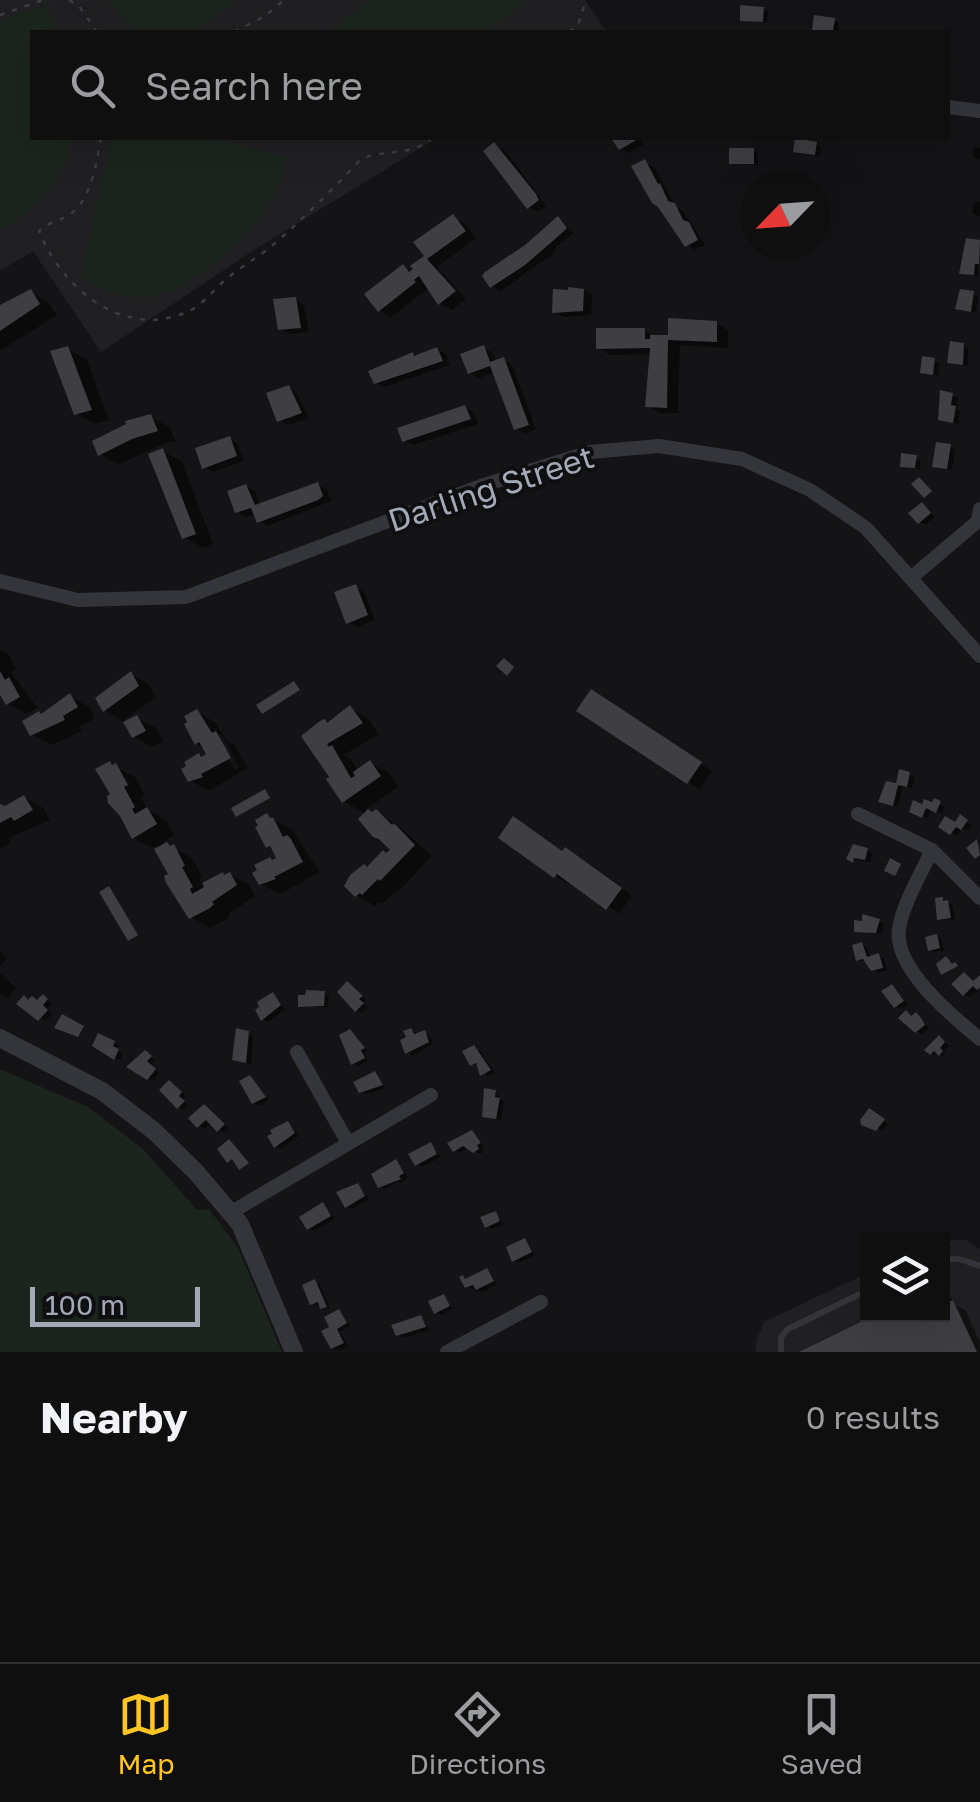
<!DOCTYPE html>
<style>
body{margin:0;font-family:"Golos Text",sans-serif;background:#1d1d1e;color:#f1f3f6}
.controls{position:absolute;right:30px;bottom:30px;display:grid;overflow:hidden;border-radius:0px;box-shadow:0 10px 40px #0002}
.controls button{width:90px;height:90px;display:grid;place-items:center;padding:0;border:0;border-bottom:2px solid #2f2f30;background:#0f0f10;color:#f1f3f6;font:50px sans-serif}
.compass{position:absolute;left:740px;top:170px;width:90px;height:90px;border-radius:50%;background:#0f0f10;box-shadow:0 10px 40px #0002;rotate:245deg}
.scale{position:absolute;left:30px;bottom:25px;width:170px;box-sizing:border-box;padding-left:10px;border:5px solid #a4a9b7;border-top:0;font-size:28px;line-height:35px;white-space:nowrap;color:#a4a9b7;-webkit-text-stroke:8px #0f0f11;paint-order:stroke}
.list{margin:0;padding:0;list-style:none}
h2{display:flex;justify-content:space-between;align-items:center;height:130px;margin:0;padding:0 40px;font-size:42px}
h2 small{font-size:32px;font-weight:400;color:#9b9c9f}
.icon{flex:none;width:55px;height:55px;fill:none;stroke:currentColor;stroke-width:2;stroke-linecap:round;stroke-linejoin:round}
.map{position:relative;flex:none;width:980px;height:1352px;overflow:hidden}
.search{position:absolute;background:#0f0f10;box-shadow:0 10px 40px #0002;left:30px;right:30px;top:30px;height:110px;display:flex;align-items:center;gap:25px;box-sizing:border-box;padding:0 35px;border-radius:0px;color:#9b9c9f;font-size:38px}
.sheet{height:310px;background:#0f0f10}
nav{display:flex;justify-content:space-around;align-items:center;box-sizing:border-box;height:140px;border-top:2px solid #2f2f30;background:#0f0f10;font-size:28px;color:#9b9c9f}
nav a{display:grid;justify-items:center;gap:5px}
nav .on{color:#ffc522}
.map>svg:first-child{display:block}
.built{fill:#202023}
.green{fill:#1b241d}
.shadow{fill:#0007;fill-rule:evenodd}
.building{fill:#3e3e43}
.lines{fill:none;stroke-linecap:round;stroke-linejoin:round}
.path{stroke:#3a3c42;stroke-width:2.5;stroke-dasharray:5 8;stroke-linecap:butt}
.service{stroke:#34353b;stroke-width:6}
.minor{stroke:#34353b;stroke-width:14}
.tertiary{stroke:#34353b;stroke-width:18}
.labels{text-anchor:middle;stroke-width:8;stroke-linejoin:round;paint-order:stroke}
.street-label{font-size:32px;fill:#a4a9b7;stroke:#0f0f11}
</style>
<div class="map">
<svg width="980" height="1352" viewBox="0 0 980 1352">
<rect width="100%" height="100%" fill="#141416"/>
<path class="built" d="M0,0H585L607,32H32V138H437L254,250L101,352L33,251L0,271Z
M964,1239L980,1249V1352H755L757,1339L764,1322L867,1273L868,1314H942L943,1242Z"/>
<path class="green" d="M109,0H237L196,32H135Z
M371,0H526L527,1L485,32H333L332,30Z
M46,5L59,32H32V138H73C66,184 36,205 0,232V21Z
M111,138H212L286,157C284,167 282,178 278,188C261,228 193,292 149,297C125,300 102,288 81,279Z
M0,1069L88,1107L144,1150L197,1210L209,1209L238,1248L282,1352H0Z"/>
<path class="shadow" d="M763,9L768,12L767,23L742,19Z
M834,20L839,23L838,32L815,29Z
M614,138H640L644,144L629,153L621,148Z
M816,144L821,147L820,157L796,151Z
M494,145L507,153L546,206L538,212L524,204Z
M974,147L980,148V160L973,156Z
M753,151L758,154V165L732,162Z
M645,162L654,167L676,207L683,211L705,245L695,250L687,245Z
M975,201L980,202V217L972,213Z
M453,217L465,224L476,238L437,267L466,299L452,310L440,303L430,287L391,317L379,310L404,267L412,272Z
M558,219L574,233L556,247L554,253L501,291L492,286Z
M968,241L980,243L978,277L961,272Z
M583,290L592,295L591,315L563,317L555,312Z
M31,292L49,303L57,315L0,351V309Z
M973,294L978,297L976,313L958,308Z
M296,300L304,305L309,332L289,334L280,329Z
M716,323L728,330V348L680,345L678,413H660L648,406L653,354L610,355L598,348L645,331L656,338H670Z
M963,345L968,348V366L950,362Z
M484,348L493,353L496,363L504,360L512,365L536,429L525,434L516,428L495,372L479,378L470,373Z
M68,349L87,360L109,420L95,424L76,413Z
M437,349L446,354L450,365L384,387L376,382L413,355L418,357Z
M935,361L940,364L938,376L922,372Z
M289,387L297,393L309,418L288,425L279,420Z
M952,395L958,398L956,409L960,411L958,424L941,419Z
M465,407L474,413L478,424L413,445L404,440Z
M151,417L170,427L176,442H167L118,465L100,454Z
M230,439L238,444L244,461L213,472L204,467Z
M950,447L955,450L952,470L935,465Z
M163,451L182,462L213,544L203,548L184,537Z
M916,458L921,461L920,470L902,465Z
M318,485L327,490L331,501L268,526L259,521L256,513L246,517L238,512L246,486L255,491L260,506Z
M922,505L935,517L925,525L919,522Z
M355,587L364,592L375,620L357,627L348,622Z
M0,649L7,653L16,669L11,672L37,708L26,714L8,703L0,691Z
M131,674L149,685L156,697L123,721L105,710Z
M70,696L89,707L95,718L80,727L82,731L51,745L32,734L43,716Z
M603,700L712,771L700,789L688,782Z
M350,708L369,719L379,734L344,755L351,759L358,771L370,763L389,773L398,787L365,810L395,823L432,856L400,890L398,889L382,904L379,902L375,906L356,895L368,869L393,850L366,814L344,801L333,777L305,737L329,724Z
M197,712L216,723L226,740L235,745L248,768L208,791L190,780L203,758L209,755L197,743ZM216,735H222L239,767L235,770Z
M137,718L156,728L163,742L152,747L134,737Z
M115,767L135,777L145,795L141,798L148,810L166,820L174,835L163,842L192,858L202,876L199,878L203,885L223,875L230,874L249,885L255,896L230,913L229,918L210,928L191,917L155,846L152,848L134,838Z
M901,772L915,777L912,788L903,786L898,807L886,804L887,784L898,786Z
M24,797L43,808L50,820L9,838L11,843L0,849V808Z
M925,802L945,806L942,813L932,809L928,818L912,811L923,807Z
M267,816L292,830L320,872L280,894L261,884L274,862L280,859L268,846Z
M961,818L972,825L968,831L962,828L957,836L941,826L956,825Z
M501,837L577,857L632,896L619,914L570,880L567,883L556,876Z
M867,850L872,853L870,862L849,858Z
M942,899L953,906L955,920L939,919Z
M879,921L884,924L882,934L856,930Z
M936,936L941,939L944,950L935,952L930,949Z
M862,945L867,948L870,958L879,956L884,959L887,970L878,973L867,962L859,960Z
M0,951L7,958L0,966Z
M0,973L16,988L8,998L0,993Z
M980,978V989L969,997L964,994Z
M353,987L366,1000L363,1003L367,1008L362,1013L357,1010Z
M892,987L908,1004L901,1009L896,1006Z
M324,993L329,996L328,1008L300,1005Z
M273,995L285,1009L268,1022L263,1019Z
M43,997L52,1003L46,1009L52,1014L45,1022L30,1002H38Z
M916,1015L929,1028L922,1034L917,1031L914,1017Z
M411,1031L430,1036L433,1044L413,1056L407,1053Z
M350,1032L368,1051L364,1053L368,1061L358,1066L353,1063Z
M248,1033L253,1036L251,1064L240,1061Z
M99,1036L119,1046L117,1050L123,1054L120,1060L95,1045Z
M944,1041L949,1046L943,1052L945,1057L931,1053Z
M474,1048L480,1051L495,1073L487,1077L480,1066L472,1064Z
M145,1053L155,1060L151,1066L159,1073L153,1081L148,1078Z
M375,1073L386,1088L366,1094L361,1091Z
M250,1078L269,1100L259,1106L254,1103Z
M175,1086L186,1096L182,1100L188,1105L183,1110L178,1107Z
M495,1092L504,1103L501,1120L485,1116Z
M210,1110L229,1128L224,1133L212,1122L204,1129L199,1126Z
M870,1111L888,1124L883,1131L875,1127Z
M288,1123L299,1136L281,1149L276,1146Z
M472,1133L484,1146L481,1148L483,1152L480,1154L470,1147L460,1153L455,1150Z
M431,1145L441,1157L422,1167L416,1164Z
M396,1162L408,1177L401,1184L398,1182L385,1189L380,1186Z
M358,1186L369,1199L352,1209L346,1206Z
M323,1205L335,1219L314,1231L308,1228Z
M496,1213L504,1224L492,1229L487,1226Z
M525,1241L535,1255L519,1263L514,1260Z
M487,1271L497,1284L483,1292L467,1287Z
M942,1275L950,1284L946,1286L954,1304L965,1310L980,1342V1352H805L942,1314Z
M315,1282L320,1285L330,1309L312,1304Z
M444,1296L453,1309L441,1315L436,1312Z
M339,1312L350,1326L340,1332L348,1346L338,1351L333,1348V1328Z
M420,1318L430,1330L403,1338L398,1334Z"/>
<path class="building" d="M740,5L764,7L763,22L740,21Z
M814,15L835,18L833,32L812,30Z
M611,138H640L619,150Z
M795,138L817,142L815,155L793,152Z
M494,142L536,194L539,200L527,209L483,151Z
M729,148H754V164H729Z
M645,159L658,184L660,183L668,201L675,203L683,220L689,222L698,240L685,247L658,207L652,203L631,166Z
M453,214L466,231L427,259L456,291L438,305L419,276L414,280L416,282L378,312L364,294L403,264L409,272L413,269L410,266L424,256L413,242Z
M558,216L567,228L563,232L525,265L490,288L482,276L485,272L525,245Z
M966,238L980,240L979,264H975L974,275L959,274Z
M568,287L584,289L583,311L552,313L553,289L568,290Z
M31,289L40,304L0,331V305Z
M960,289L974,291L971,312L955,309Z
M296,297L301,328L278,330L273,299Z
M668,318L717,321V342L668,340L667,408L645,407L650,348L596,349V328H645V339H650V335H668Z
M950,341L964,343L963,365L947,363Z
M484,345L490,362L504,357L529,425L514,430L490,366L468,374L460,354Z
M68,346L92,410L74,415L50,351Z
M437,347L443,361L374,384L368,371L413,352L414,356Z
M922,356L935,358L933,375L920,373Z
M289,385L302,413L277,422L266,393Z
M940,390L953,393L951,405L956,406L953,423L938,420Z
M465,405L471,419L402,442L397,428Z
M151,414L158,431L132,439L98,456L92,441L126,424L125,421Z
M230,436L237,456L202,469L195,448Z
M936,442L951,444L947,469L932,467Z
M163,448L196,534L182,539L148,454Z
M901,453L917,455L915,468L900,467Z
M919,477L932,491L924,498L911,484Z
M318,482L323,496L318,500L257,523L251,508L235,513L227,491L246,484L255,505Z
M922,502L931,513L918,524L908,513Z
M356,584L368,615L346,624L334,592Z
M504,658L514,667L507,676L496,666Z
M0,671L5,680L9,677L20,697L6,705L0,695Z
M131,671L139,686L103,712L95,698Z
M294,681L300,690L262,714L256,705Z
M591,689L702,762L687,784L576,711Z
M70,693L78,707L63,716L65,720L30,736L22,721L39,711L41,714Z
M350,705L363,723L327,744L329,747L332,745L351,778L355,776L353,772L370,760L381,776L342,803L326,779L329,777L301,736L320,721L325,719L327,723Z
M197,709L212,733L216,731L231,758L201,774L203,777L188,782L181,769L186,766L184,762L199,753L201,757L206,754L199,742L195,745L184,724L187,722L184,716Z
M137,715L146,731L132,738L123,722Z
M110,761L112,765L116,763L128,785L124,787L135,807L132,809L135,814L147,807L157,824L132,839L120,816L108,803L107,796L110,794L95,769Z
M899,769L910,772L907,787L898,785L893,806L878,802L886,781L896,783Z
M265,789L270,798L236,817L231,808Z
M24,795L33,810L14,821L11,817L0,823V804L5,806Z
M934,798L941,801L936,813L926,808L922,818L909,812L913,800L922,804L924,799L932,802Z
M368,809L372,812L376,809L392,825L394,823L415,845L380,881L378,879L362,895L360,893L355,897L344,886L350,875L364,864L367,867L383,850L386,853L390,850L379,839L373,837L358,819Z
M267,813L270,818L273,817L283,837L287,835L291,839L303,862L274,877L276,879L259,885L252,873L257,870L254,865L270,857L272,860L276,858L270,846L266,848L255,827L258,826L255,820Z
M960,814L968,820L961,830L956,827L950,835L938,827L945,816L955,822Z
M513,816L562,851L565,847L622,888L606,910L557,874L554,878L498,838Z
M977,839L980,855L975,859L966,848Z
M167,842L170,846L174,844L185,866L182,867L193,887L190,889L192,894L204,887L202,883L223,872L224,875L230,872L237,885L212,902L214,904L210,908L189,919L166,883L164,876L168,874L154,849Z
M853,844L868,848L865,860L854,858L853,863L846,859Z
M890,858L901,864L895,876L884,871Z
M109,886L138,935L128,941L99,892Z
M943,897V901L948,900L951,918L937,920L935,898Z
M862,914L880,919L876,933L854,932V920L862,921Z
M937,934L940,948L928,951L925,937Z
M862,942L867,957L879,953L883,968L871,971L863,959L856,961L852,945Z
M946,956L952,964L955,962L958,966L941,975L936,964Z
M964,972L973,981L980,975V988L977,990L973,986L963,996L951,984Z
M347,981L363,996L359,999L364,1003L355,1012L337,992Z
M892,984L904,1001L894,1008L881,991Z
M306,990L325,991L324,1006L298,1007V995H305Z
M273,992L281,1005L261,1021L255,1010L259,1007L257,1002Z
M43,994L48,999L43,1005L48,1010L38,1021L16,1004L24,995L28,1000L32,996L37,1000Z
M906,1010L911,1016L916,1012L922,1019L925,1025L915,1033L898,1018Z
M62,1014L84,1026L78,1037L54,1028Z
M236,1028L249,1031L246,1063L232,1060Z
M411,1028L414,1034L425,1030L429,1042L405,1054L400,1040L406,1037L403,1031Z
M350,1029L365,1048L361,1050L365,1058L351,1065L339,1035Z
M98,1033L115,1041L113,1046L119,1049L114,1060L92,1046Z
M939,1035L945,1042L940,1048L943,1051L939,1056L934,1051L930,1055L924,1050Z
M474,1045L491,1070L480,1076L476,1063L470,1066L462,1051Z
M145,1050L152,1056L147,1061L156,1069L147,1080L126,1067Z
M375,1071L383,1085L359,1093L353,1082Z
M250,1075L266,1097L252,1104L239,1081Z
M169,1080L182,1092L179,1096L185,1101L177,1109L159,1090Z
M484,1088L496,1090L495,1097L500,1098L496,1119L482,1117Z
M204,1104L225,1124L217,1132L206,1120L197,1128L188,1118Z
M869,1108L885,1119L876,1131L861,1125L860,1120Z
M288,1121L295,1133L274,1148L267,1136L272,1134L270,1130Z
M472,1130L481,1143L477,1145L479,1149L473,1153L463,1146L453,1152L447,1143Z
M229,1139L249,1163L239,1170L232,1159L227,1163L217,1149Z
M431,1142L437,1154L415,1166L408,1154Z
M396,1159L404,1173L399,1176L401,1179L378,1188L371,1174Z
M358,1183L365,1196L345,1208L336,1192Z
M323,1202L331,1216L307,1230L299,1217Z
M496,1211L500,1221L485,1228L480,1217Z
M525,1238L532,1252L512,1262L506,1247Z
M487,1268L494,1281L476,1290L473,1285L465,1288L459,1277L463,1275L465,1279Z
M315,1279L327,1307L320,1309L318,1302L310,1305L302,1285Z
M444,1294L450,1306L434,1314L428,1301Z
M942,1294L946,1303L953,1300L977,1352H799L877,1314H942Z
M339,1309L347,1323L337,1329L344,1343L331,1349L321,1331L329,1327L324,1317Z
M421,1315L426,1327L396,1336L391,1325Z"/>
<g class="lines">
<path class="path" d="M69,0L79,6L97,32
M0,15L43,0
M234,32L265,16L284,0
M569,32L578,25L586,0
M101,138C97,160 92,196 73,212C63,221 47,222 39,231C62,289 125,341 189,311C202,305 213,291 224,281C239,268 257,258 273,245C304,218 333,189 361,159C389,148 408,158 432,138"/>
<path class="service" d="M942,1259H959L980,1266
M781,1352V1337L788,1329L868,1290"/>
<path class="minor" d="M948,107L980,111
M912,577L978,521L980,509
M0,581L78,600L186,597L481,486L590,452L659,446L742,459L810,490L866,528L980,656
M858,814L932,850L980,898
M932,850C921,874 903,903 899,929C893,968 953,1017 980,1039
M297,1052L348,1143
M230,1213L431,1095
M447,1352L541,1302"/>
<path class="tertiary" d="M0,1038L102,1091L154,1131L196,1172L240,1224L294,1352"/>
</g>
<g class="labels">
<g class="street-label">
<text transform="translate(491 489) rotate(-18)" y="11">Darling Street</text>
</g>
</g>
</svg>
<div class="controls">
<button><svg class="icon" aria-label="layers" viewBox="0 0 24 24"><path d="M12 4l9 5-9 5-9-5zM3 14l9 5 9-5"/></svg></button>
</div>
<svg class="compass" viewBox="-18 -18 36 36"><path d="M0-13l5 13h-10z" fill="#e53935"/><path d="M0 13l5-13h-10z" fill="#9b9c9f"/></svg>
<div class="scale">100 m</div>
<div class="search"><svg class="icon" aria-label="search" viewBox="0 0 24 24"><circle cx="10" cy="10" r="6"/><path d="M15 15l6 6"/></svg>Search here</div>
</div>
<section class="sheet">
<h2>Nearby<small>0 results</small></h2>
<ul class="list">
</ul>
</section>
<nav>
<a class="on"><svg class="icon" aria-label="map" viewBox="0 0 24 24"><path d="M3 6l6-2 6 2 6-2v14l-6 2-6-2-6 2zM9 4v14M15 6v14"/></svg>Map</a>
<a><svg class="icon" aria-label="directions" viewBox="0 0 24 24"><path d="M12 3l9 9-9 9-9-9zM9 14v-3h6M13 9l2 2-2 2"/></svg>Directions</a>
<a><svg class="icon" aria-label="saved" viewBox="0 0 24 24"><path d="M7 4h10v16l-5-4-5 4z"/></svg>Saved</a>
</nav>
